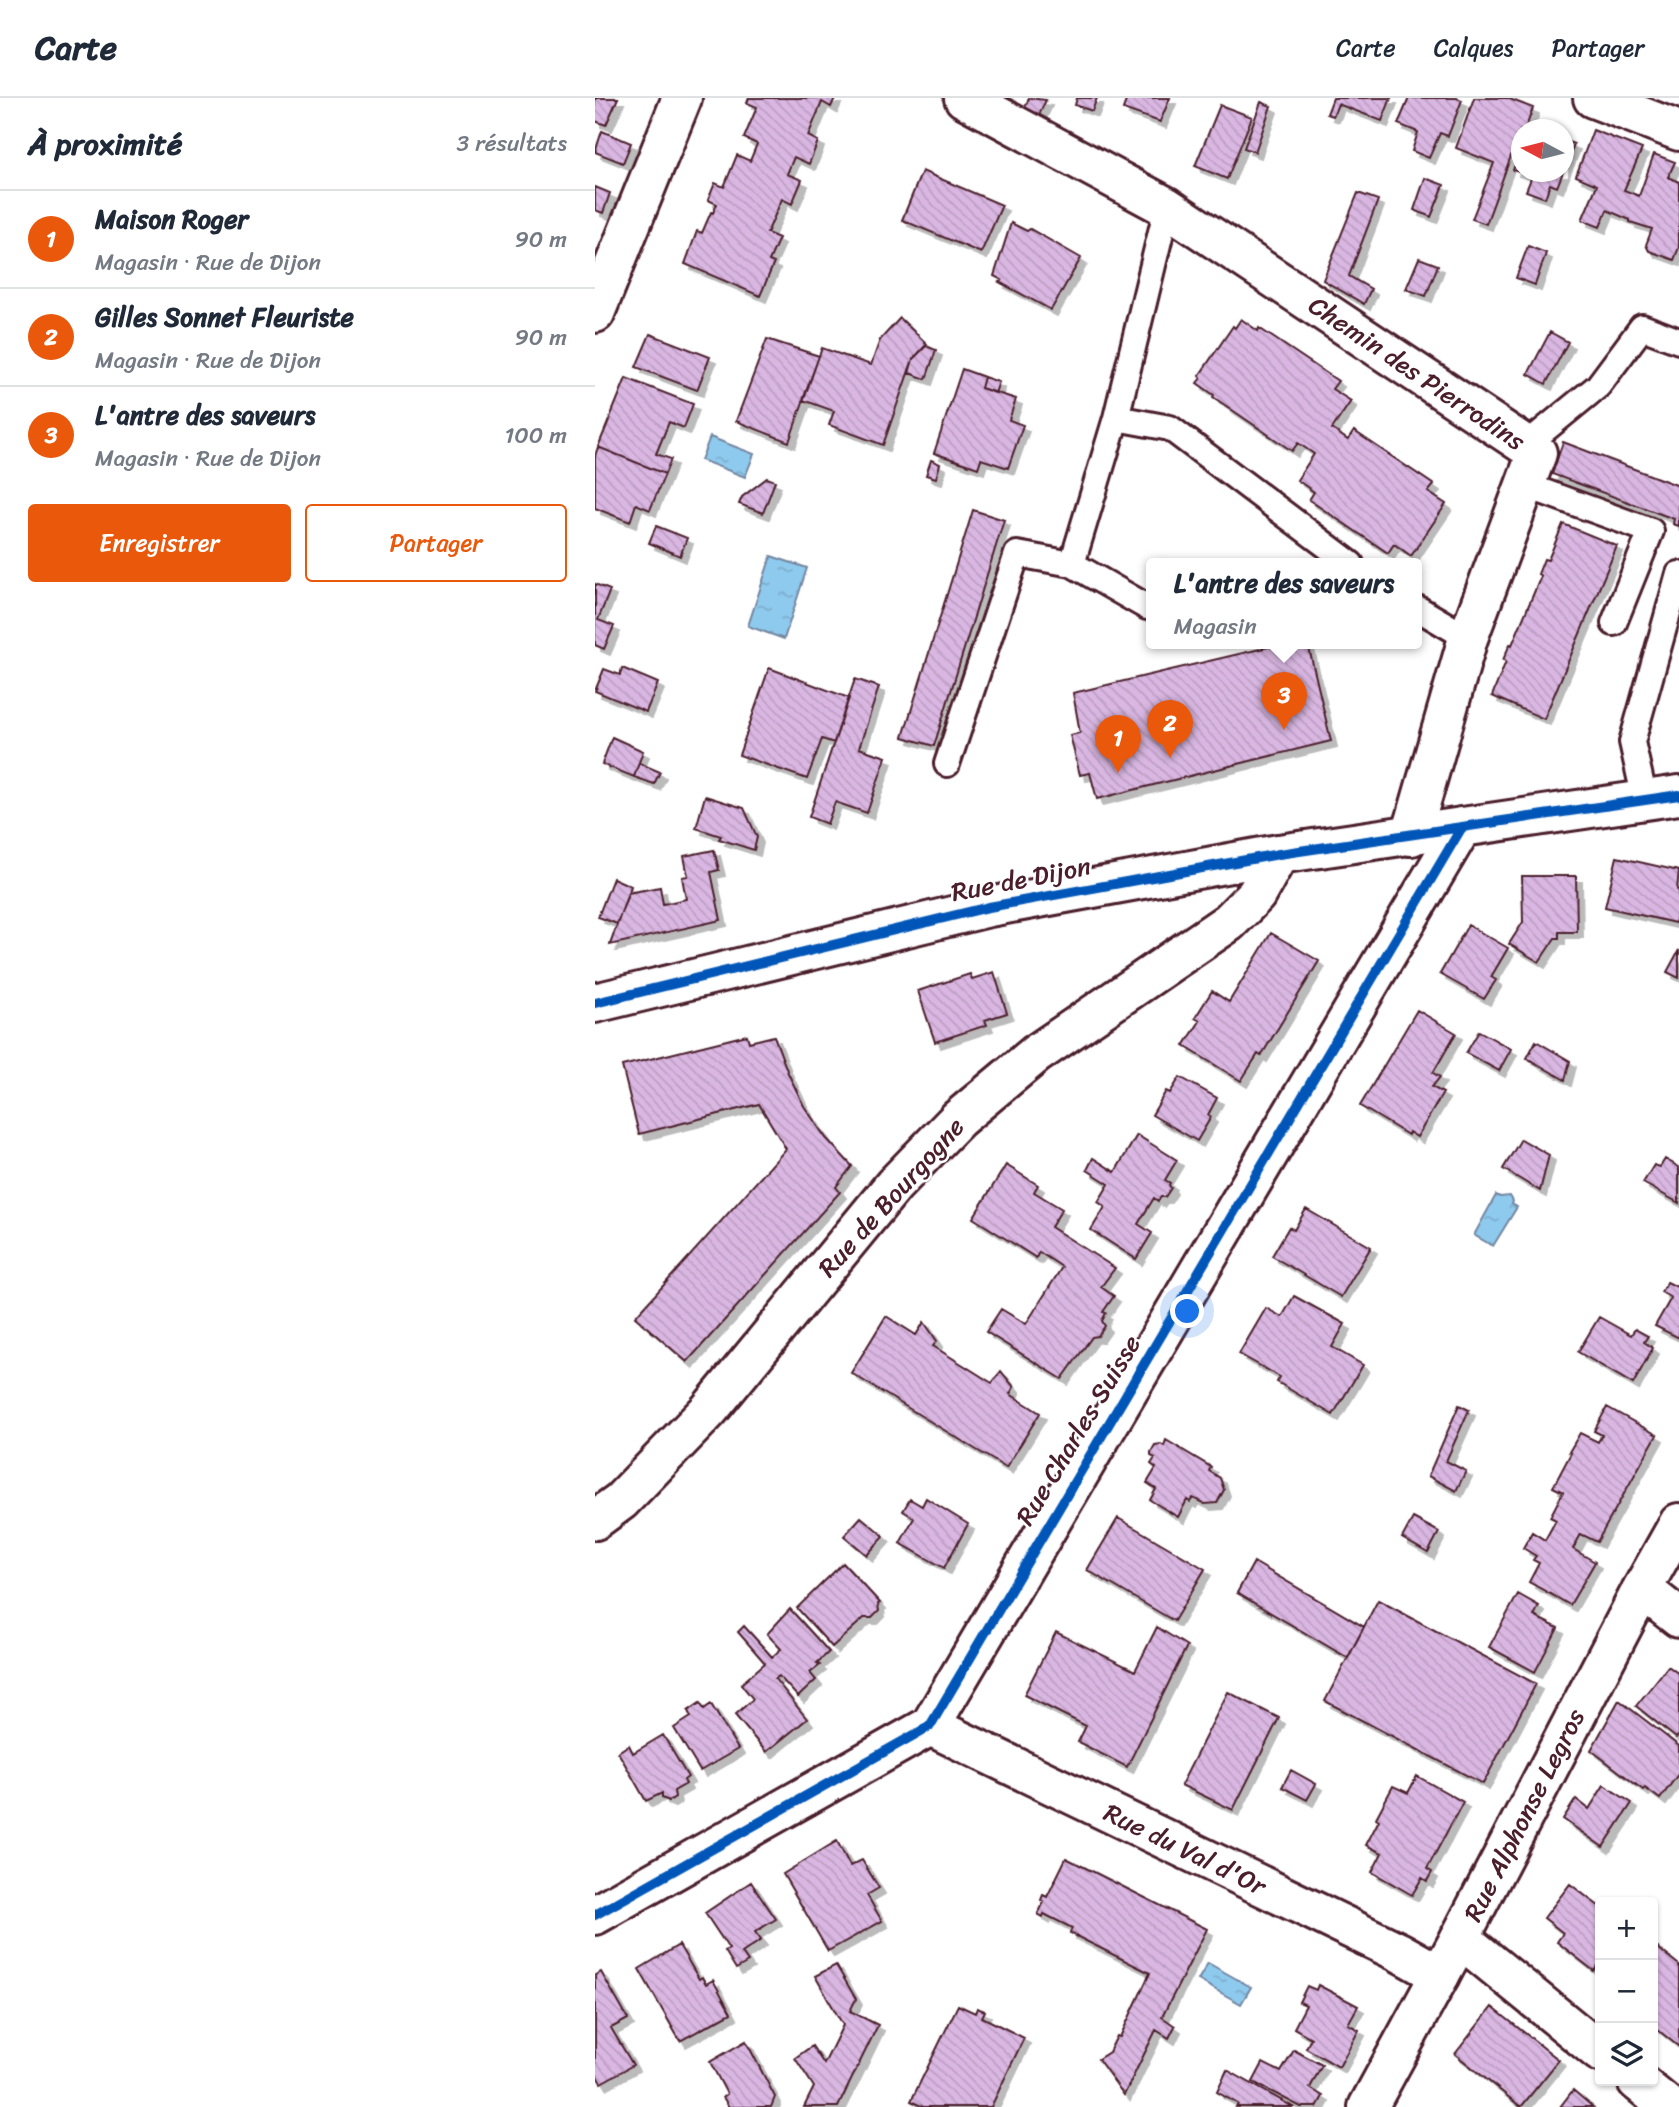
<!DOCTYPE html>
<html lang="fr">
<meta charset="utf-8">
<style>
body{margin:0;font-family:Sriracha,sans-serif;background:#f2f2f3;color:#1f2937}
.controls{position:absolute;right:21px;bottom:21px;display:grid;overflow:hidden;border-radius:7px;box-shadow:0 2px 5px #0004}
.controls button{width:63px;height:63px;display:grid;place-items:center;padding:0;border:0;border-bottom:2px solid #e0e1e3;background:#fff;color:#1f2937;font:35px sans-serif}
.compass{position:absolute;left:916px;top:21px;width:63px;height:63px;border-radius:50%;background:#fff;box-shadow:0 2px 5px #0004;rotate:277deg}
.you{position:absolute;left:593px;top:1214px;width:24px;height:24px;margin:-18px;border:5px solid #fff;border-radius:50%;background:#1a73e8;box-shadow:0 0 0 10px #1a73e833}
.badge{display:grid;place-items:center;width:46px;height:46px;border-radius:50%;background:#ea580c;color:#fff;font-size:23px;font-weight:700}
.pin{position:absolute;translate:-50% -58px;filter:drop-shadow(0 2px 4px #0008)}
.pin::after{content:'';position:absolute;top:37px;width:24px;height:21px;background:inherit;clip-path:polygon(0 0,100% 0,50% 100%)}
.popup{position:absolute;left:551px;top:460px;width:276px;height:91px;box-sizing:border-box;display:grid;place-content:center;border-radius:7px;background:#fff;filter:drop-shadow(0 2px 5px #0005);font-size:23px;white-space:nowrap;color:#747a83}
.popup b{font-size:26px;color:#1f2937}
.popup::after{content:'';position:absolute;left:50%;top:100%;margin-left:-14px;border:14px solid transparent;border-top-color:#fff}
.list{margin:0;padding:0;list-style:none}
h2{display:flex;justify-content:space-between;align-items:center;height:91px;margin:0;padding:0 28px;font-size:30px}
h2 small{font-size:23px;font-weight:400;color:#747a83}
.list li{display:grid;grid-template-columns:46px 1fr auto;gap:21px;align-items:center;box-sizing:border-box;height:98px;padding:0 28px;border-top:2px solid #e0e1e3}
.list b{display:block;font-size:26px;white-space:nowrap}
.list p{margin:0;font-size:23px;white-space:nowrap;color:#747a83}
.list em{font-size:23px;font-style:normal;color:#747a83}
.actions{display:flex;gap:14px;padding:21px 28px}
.actions a{flex:1;padding:16px 0;border:2px solid #ea580c;border-radius:7px;text-align:center;font-size:24px;color:#ea580c}
.actions .main{background:#ea580c;color:#fff}
.icon{flex:none;width:38px;height:38px;fill:none;stroke:currentColor;stroke-width:2;stroke-linecap:round;stroke-linejoin:round}
.map{position:relative;flex:none;width:1084px;height:2009px;overflow:hidden}
header{display:flex;align-items:center;gap:42px;box-sizing:border-box;height:98px;padding:0 35px;background:#fff;border-bottom:2px solid #e0e1e3}
header strong{font-size:33px}
nav{display:flex;gap:38px;margin-inline-start:auto;font-size:24px}
main{display:flex}
aside{flex:1;background:#fff}
.map>svg:first-child{display:block}
.water{fill:url(#water-ripples);stroke:#7386a0;stroke-width:2}
.building{fill:url(#building-back-hatch);stroke:#4a1f2b;stroke-width:2;filter:url(#shadow)}
.lines{fill:none;stroke-linecap:round;stroke-linejoin:round}
.service-casing{stroke:#4a1f2b;stroke-width:30}
.minor-casing{stroke:#4a1f2b;stroke-width:44}
.tertiary-casing{stroke:#4a1f2b;stroke-width:44}
.service{stroke:#fff;stroke-width:24}
.minor{stroke:#fff;stroke-width:38}
.tertiary{stroke:#fff;stroke-width:38}
.cycleway-casing{stroke:#fff;stroke-width:15}
.cycleway{stroke:#0057b8;stroke-width:10}
.labels{text-anchor:middle;stroke-width:5;stroke-linejoin:round;paint-order:stroke}
.street-label{font-size:26px;fill:#4a1f2b;stroke:#fff}
</style>
<header>
<strong>Carte</strong>
<nav><a>Carte</a><a>Calques</a><a>Partager</a></nav>
</header>
<main>
<aside>
<h2>À proximité<small>3 résultats</small></h2>
<ul class="list">
<li><span class="badge">1</span><div><b>Maison Roger</b><p>Magasin · Rue de Dijon</p></div><em>90 m</em></li>
<li><span class="badge">2</span><div><b>Gilles Sonnet Fleuriste</b><p>Magasin · Rue de Dijon</p></div><em>90 m</em></li>
<li><span class="badge">3</span><div><b>L'antre des saveurs</b><p>Magasin · Rue de Dijon</p></div><em>100 m</em></li>
</ul>
<div class="actions"><a class="main">Enregistrer</a><a>Partager</a></div>
</aside>
<div class="map">
<svg width="1084" height="2009" viewBox="0 0 1084 2009">
<defs>
<pattern id="water-ripples" width="26" height="14" patternUnits="userSpaceOnUse" patternTransform="scale(1.75)"><rect width="26" height="14" fill="#8ecaee"/><path d="M2 4q2-2 4 0t4 0M15 11q2-2 4 0t4 0" fill="none" stroke="#7cadcc"/></pattern>
<pattern id="building-back-hatch" width="6" height="6" patternUnits="userSpaceOnUse" patternTransform="scale(1.75)"><rect width="6" height="6" fill="#d9b7e2"/><path d="M-1 5l2 2M0 0l6 6M5-1l2 2" fill="none" stroke="#bc9dc2"/></pattern>
<filter id="shadow"><feDropShadow dx="6" dy="6" stdDeviation="0" flood-color="#0004"/></filter>
</defs>
<rect width="100%" height="100%" fill="#fff"/>
<filter id="ink" filterUnits="userSpaceOnUse"><feTurbulence type="fractalNoise" baseFrequency=".0143" numOctaves="2"/><feDisplacementMap in="SourceGraphic" scale="14" xChannelSelector="R" yChannelSelector="G"/><feConvolveMatrix kernelMatrix="1 2 1 2 8 2 1 2 1" color-interpolation-filters="sRGB"/></filter>
<g filter="url(#ink)">
<path class="water" d="M115,339L159,356L150,379L106,362Z
M176,458L212,470L189,541L153,528Z
M901,1097L905,1099L915,1098L918,1103L917,1106L922,1109L898,1148L879,1137Z
M613,1865L656,1889L646,1906L603,1882Z"/>
<path class="building" d="M0,0H23L11,27L0,23Z
M154,0H240L236,9L227,4L213,38L223,43L214,66L199,59L192,76L207,82L197,106L187,101L172,135L184,140L174,163L179,165L165,198L90,166L102,133L107,135L116,114L118,115L122,106L113,102L120,85L129,89L142,57L155,63L162,46L149,40L162,9L152,5Z
M434,0L451,2L439,28L425,21Z
M482,0H502L497,13L480,7Z
M532,0H575L565,24L528,11Z
M738,0H796L787,23L743,6L738,18L732,16Z
M814,0H862L867,2L853,38L845,35L834,60L817,53L823,34L803,26Z
M879,0H912L938,10L930,32H926V40L923,48L920,47L891,126L877,121L899,65L861,50Z
M666,4L676,8L660,54L649,50Z
M625,7L657,19L632,81L600,68Z
M998,32L1047,51L1029,92L1044,98L1059,56L1080,64L1073,79L1084,84V149L1079,162L1054,153L1051,147L1057,131L1035,124V122L1012,112L1005,129L987,122L1002,87L981,78Z
M7,33L36,45L28,65L0,54Z
M968,42L979,46L968,73Z
M926,51V74H968L962,89L955,86L950,100L931,93L937,78L918,72Z
M327,73L407,107L386,155L307,122Z
M830,80L849,87L836,119L819,112Z
M0,89L15,95L8,115L0,112Z
M763,95L783,102L754,178L776,191L769,206L728,182Z
M416,125L432,133L435,131L486,160L456,212L404,184L407,182L399,178Z
M933,148L951,155L940,187L921,180Z
M824,160L843,167L831,198L811,191Z
M305,220L332,246L318,261L288,347L234,327L239,313L208,302L227,250L276,267L285,242Z
M646,221L663,233L664,230L743,283L737,291L756,303L737,331L753,342L759,333L839,387L833,394L851,406L816,458L799,446L793,455L714,402L719,394L702,382L719,356L703,345L697,353L618,299L619,297L602,285L606,280L604,278L638,228L640,230Z
M955,234L973,244L951,286L933,276Z
M55,236L115,259L102,292L41,269Z
M172,241L224,258L194,344L141,323Z
M331,248L341,252L331,281L314,275L318,261Z
M367,271L389,279L386,290L421,301L414,322L428,327L413,370L386,361L383,370L339,355Z
M389,279L404,284L400,295L386,290Z
M31,280L98,306L89,330L74,324L61,356L76,361L70,376L3,349Z
M968,344L1084,388V428L1078,426L1079,421L957,376Z
M3,349L70,376L55,412L41,406L35,424L0,410V358Z
M336,362L345,366L341,380L331,377Z
M172,380L180,383L168,415L144,406L147,399Z
M378,412L409,422L339,648L308,639Z
M968,426L1022,448L949,621L897,598L911,563L908,562L915,546L917,547L946,478L943,476L949,461L953,462Z
M61,428L92,440L85,458L54,445Z
M0,486L15,492L3,522L19,528L9,551L0,547Z
M686,546H713L736,643L502,701L495,675L485,677L475,637L485,635L478,595Z
M27,570L63,585L51,614L0,593L9,571L25,577Z
M174,570L254,600L239,645L227,641L212,681L144,657Z
M260,581L284,589L264,650L291,659L272,715L240,704L232,726L214,719Z
M17,639L48,653L39,679L7,666Z
M44,665L65,674L59,686L39,679Z
M110,698L149,710L162,739L159,752L124,741L126,738L101,730Z
M119,752L124,772L116,774L126,822L15,847L33,795L65,789L68,806L91,801L87,779L93,778L89,758Z
M1022,759L1084,773L1082,792L1084,793V813L1080,825L1010,809Z
M927,778H981L982,834H964V840H960L944,864L914,846L928,824Z
M18,780L36,788L22,826L3,819Z
M873,827L913,850L896,879L901,882L889,901L845,876Z
M676,835L724,863L666,958L663,956L646,983L589,948L605,923L600,920L617,893L634,904Z
M1084,852V880L1072,874Z
M399,874L412,915L390,922L392,927L340,944L323,893L375,876L377,881Z
M822,912L861,935L838,975L845,979L837,989L848,995L822,1039L814,1034L813,1037L765,1008Z
M884,933L916,951L904,973L871,955Z
M152,937L154,944L179,938L193,975L209,1008L231,1040L257,1068L241,1089L245,1094L92,1264L40,1219L191,1051L164,1006L44,1036L27,968Z
M941,943L975,963L970,982L932,960Z
M585,979L622,1000L613,1017L616,1019L602,1043L557,1017L571,993L575,995Z
M542,1037L582,1062L570,1082L575,1085L574,1087L576,1090L570,1099H566L563,1103L559,1100L543,1126L557,1135L541,1161L496,1132L510,1109L503,1104L514,1086L492,1072L498,1060L520,1074Z
M926,1041L954,1057L945,1093L908,1071Z
M1070,1061L1084,1069V1105L1048,1085L1059,1067L1065,1069Z
M411,1067L443,1087L439,1094L467,1111L456,1129L520,1170L506,1189L519,1198L508,1214L511,1215L507,1223L510,1228L503,1238L497,1239L467,1281L391,1234L406,1211L431,1226L467,1169L444,1154L441,1160L378,1120Z
M711,1111L776,1149L746,1199L677,1158L694,1129L699,1132Z
M1072,1184L1082,1189L1084,1186V1240L1060,1228L1076,1200L1066,1194Z
M699,1198L750,1226L737,1249L768,1267L738,1317L682,1284L685,1279L644,1256L671,1210L687,1219Z
M291,1218L321,1237L329,1224L342,1243L338,1248L397,1285L406,1273L419,1289L415,1296L445,1315L411,1370L256,1275Z
M1004,1219L1036,1237L1040,1231L1053,1238L1049,1244L1058,1250L1038,1286L983,1254Z
M864,1307L874,1312L851,1363L871,1373L861,1393L833,1378Z
M1012,1309L1062,1337L1002,1444L986,1436L978,1451L1000,1464L975,1507L934,1484L944,1465L938,1462L941,1458L928,1450L937,1434L950,1442L961,1422L955,1419L968,1394L958,1389L976,1355L974,1354L985,1335L1003,1344L1007,1337L999,1333Z
M571,1342L616,1369L614,1373L625,1380L629,1392L622,1405L610,1406L598,1400L595,1404L592,1402L583,1419L555,1402L561,1391L552,1385L561,1370L556,1366L560,1360L556,1358V1354L560,1347L566,1346L569,1348Z
M331,1400L373,1426L349,1470L305,1445L319,1420L308,1413L315,1401L327,1408Z
M266,1419L289,1438L272,1457L249,1438Z
M523,1420L610,1471L579,1523L492,1472Z
M818,1420L844,1434L833,1455L807,1440Z
M659,1464L769,1529L753,1560L642,1495Z
M248,1465L285,1505L283,1506L284,1513L277,1520H269L237,1549L202,1510Z
M923,1496L944,1508L939,1518L963,1530L940,1574L894,1549Z
M783,1502L941,1586L888,1686L730,1603Z
M195,1511L234,1554L222,1565L225,1567L215,1575L221,1582L203,1599L184,1578L180,1581L212,1621L171,1654L140,1617L158,1601L146,1586L170,1565L143,1534L149,1528L177,1559L186,1551L172,1536Z
M562,1529L592,1548L532,1669L483,1644L491,1628L429,1597L461,1534L540,1573Z
M1073,1568L1084,1576V1637L1081,1640L1041,1608Z
M633,1594L684,1620L638,1712L586,1687Z
M1024,1602L1084,1648V1675L1065,1701L1050,1690L1048,1692L996,1652Z
M105,1605L109,1611L116,1606L143,1651L105,1673L79,1630L96,1619L93,1613Z
M68,1637L93,1679L89,1682L91,1686L79,1693L80,1699L74,1703L67,1700V1695L51,1703L23,1654L34,1647L38,1655Z
M696,1672L721,1686L712,1702L687,1689Z
M822,1678L868,1704L832,1771L837,1774L832,1783L827,1780L817,1797L777,1774L787,1755L771,1747L784,1722L781,1720L798,1688L813,1695Z
M1009,1687L1037,1705L1008,1749L968,1721L981,1701L994,1711Z
M242,1743L255,1768L267,1762L284,1790L272,1797L287,1823L233,1853L188,1776Z
M471,1760L612,1831L567,1919L580,1928L574,1940L561,1932L529,1997L503,1961L514,1954L522,1938L525,1939L555,1875L475,1835L477,1830L449,1816L448,1819L443,1816L449,1804L446,1802L448,1797L452,1799Z
M156,1784L181,1821L160,1834L166,1842L147,1855L153,1864L141,1871L130,1853L134,1851L110,1815Z
M975,1786L1005,1809V1865L999,1873L962,1844L968,1835L949,1820Z
M1058,1846L1084,1867V1949L1058,1928Z
M84,1847L104,1881L107,1879L111,1886L118,1882L136,1915L85,1943L44,1871Z
M241,1867L261,1901L255,1913L283,1927L243,2009H209L219,1989L200,1960L217,1948L229,1966L248,1927L220,1878Z
M6,1874L33,1921L16,1930L38,1967L6,1985L0,1975V1877Z
M723,1887L763,1908L753,1926L764,1932L744,1969L711,1950L716,1940L699,1930L711,1907L704,1904L712,1888L721,1892Z
M363,1907L380,1915L382,1910L390,1913L387,1919L429,1940L396,2009H328L316,2003Z
M897,1909L964,1962L926,2009L860,1956Z
M151,1943L180,1999L176,2009H134L128,1999L132,1996L115,1964Z
M699,1952L727,1967L715,1990L728,1998L722,2009H706L658,1984L668,1965L686,1974Z
M632,1972L698,2009H641L643,2006L622,1994Z
M978,1992L998,2009H965Z"/>
<g class="lines">
<g class="service-casing">
<path id="service" d="M521,320L575,330L756,466
M931,347L1003,288L1047,229L1084,243
M930,387L1056,433L1019,525
M477,466L521,320L572,109
M822,510L873,540
M352,666L422,456L477,466L552,509H556
M1050,702L1037,644L1084,476"/>
</g>
<g class="minor-casing">
<path id="minor" d="M369,0L572,109L942,355L873,540L816,738
M998,0L1084,33
M0,215L87,0
M0,1422L26,1403L114,1312L299,1087L363,1021L441,956L634,824L661,797L684,756
M1047,1491L1084,1520
M335,1628L804,1854L845,1877
M0,1817L335,1628L867,729
M865,1840L1005,1954
M1042,1983L1074,2009"/>
</g>
<g class="tertiary-casing">
<path id="tertiary" d="M0,905L394,809L684,756L1084,697
M773,2009L865,1840L1047,1491L1084,1425"/>
</g>
<use href="#service" class="service"/>
<use href="#minor" class="minor"/>
<use href="#tertiary" class="tertiary"/>
<g class="cycleway-casing">
<path id="cycleway" d="M0,905L394,809L684,756L1084,697
M0,1817L335,1628L867,729"/>
</g>
<use href="#cycleway" class="cycleway"/>
</g>
</g>
<g class="labels">
<g class="street-label">
<text transform="translate(822 275) rotate(34)" y="9">Chemin des Pierrodins</text>
<text transform="translate(426 781) rotate(-11)" y="9">Rue de Dijon</text>
<text transform="translate(296 1099) rotate(-48)" y="9">Rue de Bourgogne</text>
<text transform="translate(483 1332) rotate(-59)" y="9">Rue Charles Suisse</text>
<text transform="translate(929 1717) rotate(-63)" y="9">Rue Alphonse Legros</text>
<text transform="translate(590 1751) rotate(26)" y="9">Rue du Val d'Or</text>
</g>
</g>
</svg>
<div class="controls">
<button>+</button>
<button>−</button>
<button><svg class="icon" aria-label="layers" viewBox="0 0 24 24"><path d="M12 4l9 5-9 5-9-5zM3 14l9 5 9-5"/></svg></button>
</div>
<svg class="compass" viewBox="-18 -18 36 36"><path d="M0-13l5 13h-10z" fill="#e53935"/><path d="M0 13l5-13h-10z" fill="#747a83"/></svg>
<div class="you"></div>
<div class="pin badge" style="left:523px;top:675px">1</div>
<div class="pin badge" style="left:575px;top:660px">2</div>
<div class="pin badge" style="left:689px;top:632px">3</div>
<div class="popup"><b>L'antre des saveurs</b>Magasin</div>
</div>
</main>
